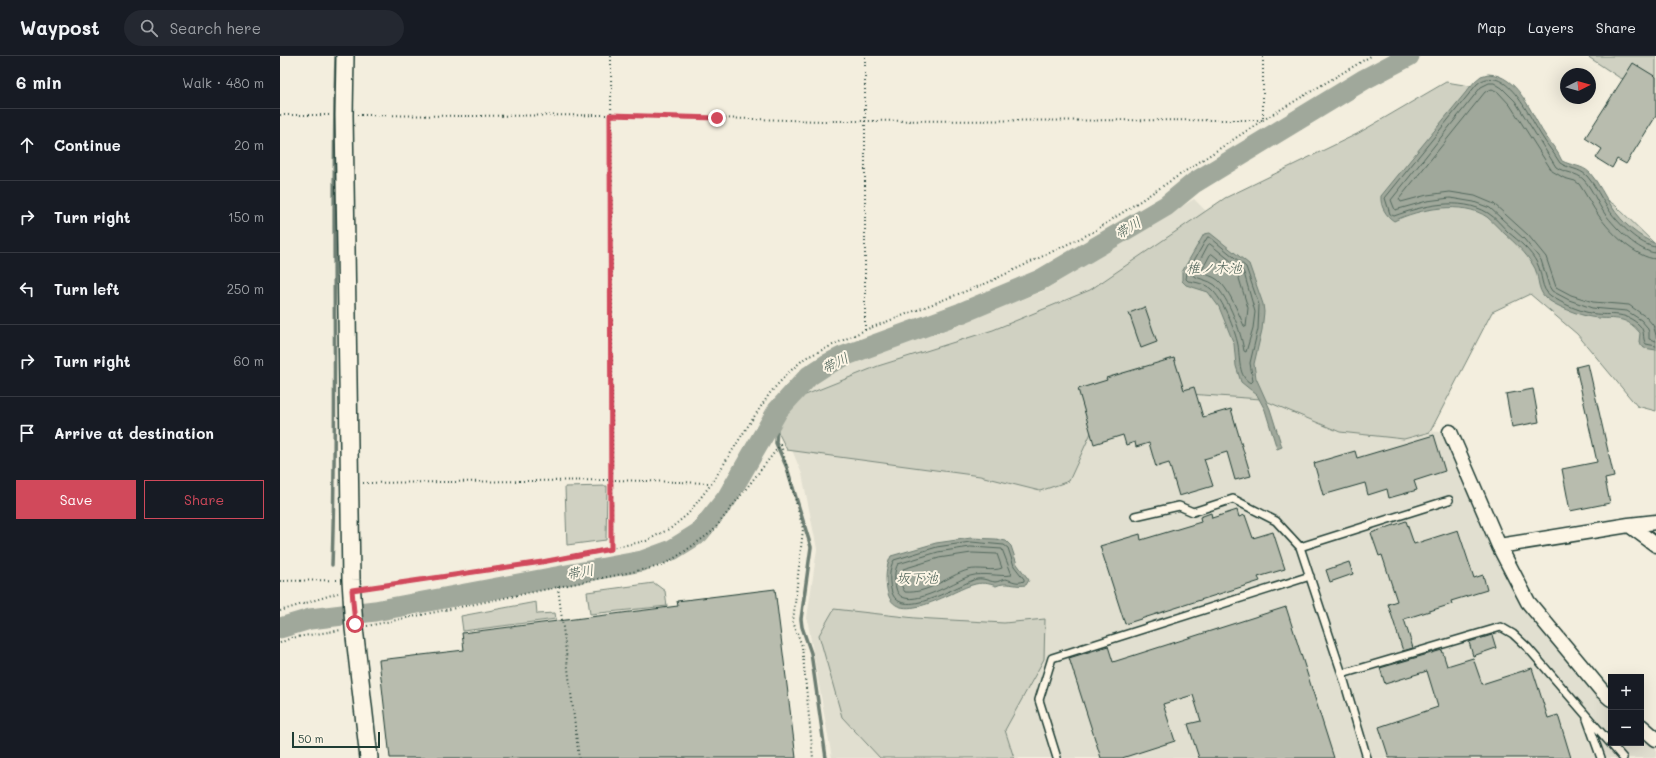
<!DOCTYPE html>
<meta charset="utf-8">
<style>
body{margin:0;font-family:Mali,"Klee One",sans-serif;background:#242831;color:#f1f3f6}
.controls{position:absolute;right:12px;bottom:12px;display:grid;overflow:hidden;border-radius:0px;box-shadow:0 4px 16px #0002}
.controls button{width:36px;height:36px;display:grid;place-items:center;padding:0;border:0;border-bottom:1px solid #363941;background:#171b24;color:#f1f3f6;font:20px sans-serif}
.compass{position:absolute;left:1280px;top:12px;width:36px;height:36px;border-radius:50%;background:#171b24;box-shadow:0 4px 16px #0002;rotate:84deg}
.scale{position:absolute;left:12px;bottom:10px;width:88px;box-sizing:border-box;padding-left:4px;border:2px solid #1f3d34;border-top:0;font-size:11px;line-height:14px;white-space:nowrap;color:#1f3d34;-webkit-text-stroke:3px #fcf5e5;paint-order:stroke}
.stop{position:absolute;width:12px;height:12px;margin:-9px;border:3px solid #d1495b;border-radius:50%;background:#fff}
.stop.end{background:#d1495b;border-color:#fff;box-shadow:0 1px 4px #0008}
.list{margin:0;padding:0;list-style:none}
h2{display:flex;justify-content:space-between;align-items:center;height:52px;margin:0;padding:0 16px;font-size:17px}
h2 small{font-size:13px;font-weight:400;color:#9ea1a6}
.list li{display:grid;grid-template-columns:26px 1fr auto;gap:12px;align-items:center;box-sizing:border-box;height:72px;padding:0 16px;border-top:1px solid #363941}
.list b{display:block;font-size:15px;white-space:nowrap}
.list em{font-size:13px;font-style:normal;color:#9ea1a6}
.actions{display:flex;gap:8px;padding:12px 16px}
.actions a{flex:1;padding:9px 0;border:1px solid #d1495b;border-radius:0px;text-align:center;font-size:14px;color:#d1495b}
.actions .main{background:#d1495b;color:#fff}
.icon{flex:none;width:22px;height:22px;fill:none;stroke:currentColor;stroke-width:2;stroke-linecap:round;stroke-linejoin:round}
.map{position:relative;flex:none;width:1376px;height:702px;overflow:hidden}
header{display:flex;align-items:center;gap:24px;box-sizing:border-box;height:56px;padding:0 20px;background:#171b24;border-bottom:1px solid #363941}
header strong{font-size:19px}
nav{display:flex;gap:22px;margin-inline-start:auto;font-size:14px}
.search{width:280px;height:36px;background:#242831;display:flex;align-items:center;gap:10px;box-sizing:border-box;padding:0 14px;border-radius:22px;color:#9ea1a6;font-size:15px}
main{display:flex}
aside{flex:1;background:#171b24}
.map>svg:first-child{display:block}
.built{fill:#e1dfd0}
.green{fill:#d0d1c2;stroke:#78877b}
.water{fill:#a0a89b;stroke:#6c7d72}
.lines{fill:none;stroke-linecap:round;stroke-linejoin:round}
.shore{stroke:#53685d;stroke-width:1}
.stream{stroke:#6c7d72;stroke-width:3.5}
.river{stroke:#a0a89b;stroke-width:21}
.building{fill:#b8bcae;stroke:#1f3d34}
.service-casing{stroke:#1f3d34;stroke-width:10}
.minor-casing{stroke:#1f3d34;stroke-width:17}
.tertiary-casing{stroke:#1f3d34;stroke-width:20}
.path{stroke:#1f3d34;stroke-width:2;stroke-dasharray:1 3;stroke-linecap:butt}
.service{stroke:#fcf5e5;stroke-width:7}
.minor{stroke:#fcf5e5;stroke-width:14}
.tertiary{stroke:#fcf5e5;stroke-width:17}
.route{stroke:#d1495b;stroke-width:5}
.labels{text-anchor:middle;stroke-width:4;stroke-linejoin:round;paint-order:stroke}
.water-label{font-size:14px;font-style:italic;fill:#465d53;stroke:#fcf5e5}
</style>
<header>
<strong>Waypost</strong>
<div class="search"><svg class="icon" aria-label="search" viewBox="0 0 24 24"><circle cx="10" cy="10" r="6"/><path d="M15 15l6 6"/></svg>Search here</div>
<nav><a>Map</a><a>Layers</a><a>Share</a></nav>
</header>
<main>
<aside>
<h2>6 min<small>Walk · 480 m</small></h2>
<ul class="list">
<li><svg class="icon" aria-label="ahead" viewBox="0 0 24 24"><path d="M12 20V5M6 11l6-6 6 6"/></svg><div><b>Continue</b></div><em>20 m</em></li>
<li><svg class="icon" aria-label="right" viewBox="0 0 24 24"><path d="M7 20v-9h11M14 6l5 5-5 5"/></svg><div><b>Turn right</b></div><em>150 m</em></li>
<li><svg class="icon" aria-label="left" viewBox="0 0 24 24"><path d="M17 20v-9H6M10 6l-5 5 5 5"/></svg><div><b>Turn left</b></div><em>250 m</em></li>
<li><svg class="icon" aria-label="right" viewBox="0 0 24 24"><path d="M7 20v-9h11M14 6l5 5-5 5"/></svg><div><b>Turn right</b></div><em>60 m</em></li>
<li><svg class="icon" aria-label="arrive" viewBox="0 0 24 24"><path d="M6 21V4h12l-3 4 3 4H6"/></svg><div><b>Arrive at destination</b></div></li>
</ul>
<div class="actions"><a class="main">Save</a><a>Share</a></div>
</aside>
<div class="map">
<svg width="1376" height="702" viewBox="0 0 1376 702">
<rect width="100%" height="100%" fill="#f3eede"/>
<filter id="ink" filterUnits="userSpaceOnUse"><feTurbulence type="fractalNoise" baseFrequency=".025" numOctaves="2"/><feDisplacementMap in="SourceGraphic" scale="8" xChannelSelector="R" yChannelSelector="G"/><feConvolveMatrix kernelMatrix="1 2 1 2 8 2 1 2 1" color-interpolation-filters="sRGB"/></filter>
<g filter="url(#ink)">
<path class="built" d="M914,143L992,222L1084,373L1166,376L1218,496L1331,647V687H1361V674L1376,687V702H552L527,562L537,493L522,418L504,375L511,358L534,328L579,301L761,236Z"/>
<path class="green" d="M1307,0H1376V29L1340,22Z
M1166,26L1196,31L1260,95L1336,150L1376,189V355L1357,350L1297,278L1250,238L1212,256L1150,376L1124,383L1060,376L981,343L865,335L816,366L789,425L760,435L700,420L507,394L495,370L513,344L598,310L713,274L810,234L945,142L1077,78Z
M327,430L326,484L287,489L285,431Z
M374,527L385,535L387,550L310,558L307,536Z
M256,546L257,558L275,557L276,563L183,575L181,560Z
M554,553L635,562L724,567L765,563L764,603L725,674L734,702H600L562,661L539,579Z"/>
<path class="water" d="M1208,18C1239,19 1250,57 1265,79C1271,88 1278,95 1282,105C1292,110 1302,109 1310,117C1319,127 1324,140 1332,151C1342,167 1359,181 1376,188V294L1364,292L1359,286L1360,277C1344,257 1332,265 1311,261C1299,259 1275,250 1266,242C1256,233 1260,219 1253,209C1246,197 1235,187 1225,178C1219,173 1213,166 1207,161C1183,144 1138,153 1114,165C1106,160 1100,150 1101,140L1195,25L1201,20Z
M930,177L969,208L983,248L984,256L982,274L974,308L976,322L990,353L1002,391L997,393L985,354L977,339L961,326L956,310L954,288L939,251L928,236L906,229L902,225V216L924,178Z
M691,482L716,483L726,485L731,490L737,508L749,524L746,529C735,531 726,525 716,530C708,527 701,526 692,529C673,534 613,575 607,533C605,522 606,510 611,500L656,487Z"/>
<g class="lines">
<path class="shore" d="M928,181L931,182L966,211L979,249L978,273L970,307L973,325L971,327C958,322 960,301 958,289C955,274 943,243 931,233C926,228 915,226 908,225L906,223L907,217Z
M930,188L962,214L964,217L975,256L973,272L966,296L964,295C961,275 949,243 935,229C929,224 918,223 912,219L928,189Z
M1376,191C1360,190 1338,167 1329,154C1321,143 1316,130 1307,120C1299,112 1289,113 1280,107C1274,97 1267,89 1261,79C1249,60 1225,5 1197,28L1105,142L1110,158L1114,160C1142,150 1180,140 1208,157C1216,162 1222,170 1228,176C1239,185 1251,195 1257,207C1263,218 1260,233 1271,240C1283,248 1297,254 1310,257C1328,261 1341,254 1357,267C1367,275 1361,281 1366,288L1376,290
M1376,197C1358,196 1336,172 1325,158C1317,147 1313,134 1304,124C1297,116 1284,117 1276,111L1235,45L1222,32L1214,27H1209L1201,31L1111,144L1115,154L1147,145L1170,142L1194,146L1210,152L1244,183L1261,204L1269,230L1272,235L1289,244L1312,252L1347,255L1361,264L1367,271L1369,276V283L1376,285
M932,198L958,219L968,252L966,271L964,270C958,256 949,233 938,224C933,220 926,219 921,216L930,199Z
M1376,203C1356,202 1330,176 1319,160C1312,150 1306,138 1299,128L1295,125L1284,122L1272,115L1230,49L1218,36L1212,33L1205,36L1119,143L1121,146L1147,139L1170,136L1195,140L1214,148L1248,179L1266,201L1276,231L1291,239L1313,246L1349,249L1366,261L1373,269L1376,279
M691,486L724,489L728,492L734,510L744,523V525C737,528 733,525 726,523C722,523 719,526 715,526C708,525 704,522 697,523C680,527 618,569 611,533C609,524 609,512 614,504L657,491Z
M691,491L722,493L732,519C719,521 704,516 690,520C676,524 622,560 616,532C614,525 614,514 618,508L658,496Z
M692,497L717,498L722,512C713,516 699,511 688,514C667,520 649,538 625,536C620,530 620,520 623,513L659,502Z"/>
<path class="stream" d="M498,354L496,387L507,412L531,491L521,563L522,571L531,597L546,702
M52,509C58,340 51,170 56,0"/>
<path class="river" d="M0,572L30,563L95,555L362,505L392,494L419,477L447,442L498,354L529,320L546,309L564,300L681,257L760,224L886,150L914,127L1085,23L1129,0"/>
</g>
<path class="building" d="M1353,7L1376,21V60L1346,108L1337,103L1332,112L1316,102L1322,93L1305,82Z
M865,251L877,286L861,292L849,257Z
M894,302L904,334L914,331L923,361L951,353L971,420L955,424L947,396L924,403L933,430L899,440L889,407L876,411L869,387L856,391L855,386L846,389L843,379L814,388L798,333L827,324L826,322Z
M1308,308L1334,421L1325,423L1330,447L1290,455L1282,413L1317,406L1296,311Z
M1253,333L1259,366L1232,371L1226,338Z
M1154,379L1165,415L1134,425L1137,434L1109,442L1107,433L1088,439L1085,427L1043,439L1034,407L1075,395L1077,402Z
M957,454L959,461L965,459L973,482L993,476L1005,513L978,521L980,525L845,568L820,490L860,478L861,484L921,466L920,461L931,457L932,462Z
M1126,465L1134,488L1178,474L1194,522L1203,519L1207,534L1171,545L1172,548L1124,563L1133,592L1123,595L1108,548L1117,545L1102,499L1099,500L1091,477Z
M1069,506L1073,518L1050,526L1046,514Z
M495,533L516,702H110L99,604L184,594L182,577L398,550L397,545Z
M1006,551L1054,702H919L908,668L921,665L913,639L883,648L895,685L842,702H821L789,602L828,590L833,606Z
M1212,579L1216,592L1193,600L1189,586Z
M1162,594L1167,610L1193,602L1202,628L1252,612L1268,662L1278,659L1291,702H1109L1099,671L1158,651L1147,615L1105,628L1100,612Z"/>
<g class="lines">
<g class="service-casing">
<path id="service" d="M855,460L899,450L913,456L953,443L996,465L1020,491L1062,618L1087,702
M1020,491L1169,444
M1062,618L1221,571L1233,578L1248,592L1343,702
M1307,663L1321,702
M777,702L759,644L772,602L1030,520"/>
</g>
<g class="minor-casing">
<path id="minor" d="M1170,376L1219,490L1248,546L1322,635L1331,643
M1349,469L1376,489
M1219,490L1349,469L1376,466
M1361,670L1376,683"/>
</g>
<g class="tertiary-casing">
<path id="tertiary" d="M65,0L64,59L71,524L74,572L89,702"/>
</g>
<path class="path" d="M0,59H51
M77,59L187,60L330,59L543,65L983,64V0
M585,274V0
M501,389L523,473L513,566L522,590L533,702
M83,427L332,424L331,0
M331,493L332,424L431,427
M0,525L57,524
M278,531L299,702
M86,532L262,506L366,485L391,472L408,458L432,427L464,376L490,337L508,317L525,302L585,274L707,227L813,176L983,64L1091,0
M0,555L58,537
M87,570L381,510L401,498L433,475L501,388
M0,587L11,582L61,574"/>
<use href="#service" class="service"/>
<use href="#minor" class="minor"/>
<use href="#tertiary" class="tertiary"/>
</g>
</g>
<g class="lines" filter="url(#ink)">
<path class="route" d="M75,568L72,534L262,506L331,493L330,59L437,62"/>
</g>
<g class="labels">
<g class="water-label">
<text transform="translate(848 172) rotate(-31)" y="5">帯川</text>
<text x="934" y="217">椎ノ木池</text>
<text transform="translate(555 307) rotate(-26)" y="5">帯川</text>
<text transform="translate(300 516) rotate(-11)" y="5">帯川</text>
<text x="637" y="527">坂下池</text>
</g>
</g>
</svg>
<div class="controls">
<button>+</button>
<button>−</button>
</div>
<svg class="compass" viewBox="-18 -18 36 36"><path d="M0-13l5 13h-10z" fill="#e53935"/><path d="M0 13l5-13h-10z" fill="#9ea1a6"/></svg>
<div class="scale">50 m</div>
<div class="stop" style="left:75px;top:568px"></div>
<div class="stop end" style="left:437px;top:62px"></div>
</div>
</main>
